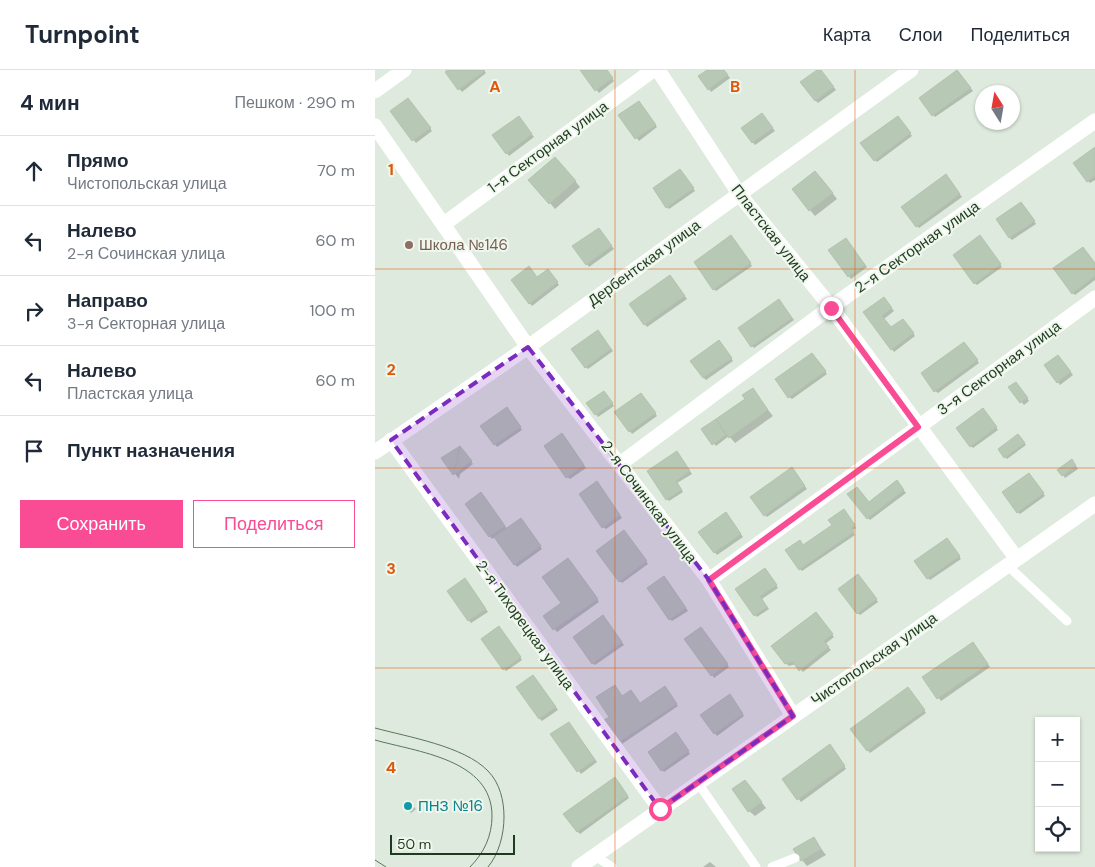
<!DOCTYPE html>
<html lang="ru">
<meta charset="utf-8">
<style>
body{margin:0;font-family:"DM Sans",sans-serif;background:#f2f2f3;color:#1f2937}
.controls{position:absolute;right:15px;bottom:15px;display:grid;overflow:hidden;border-radius:0px;box-shadow:0 1px 4px #0004}
.controls button{width:45px;height:45px;display:grid;place-items:center;padding:0;border:0;border-bottom:1px solid #e0e1e3;background:#fff;color:#1f2937;font:25px sans-serif}
.compass{position:absolute;left:600px;top:15px;width:45px;height:45px;border-radius:50%;background:#fff;box-shadow:0 1px 4px #0004;rotate:349deg}
.scale{position:absolute;left:15px;bottom:12px;width:125px;box-sizing:border-box;padding-left:5px;border:2px solid #1e3a1f;border-top:0;font-size:14px;line-height:18px;white-space:nowrap;color:#1e3a1f;-webkit-text-stroke:4px #eff7ed;paint-order:stroke}
.stop{position:absolute;width:15px;height:15px;margin:-11px;border:4px solid #fa4b95;border-radius:50%;background:#fff}
.stop.end{background:#fa4b95;border-color:#fff;box-shadow:0 1px 5px #0008}
.list{margin:0;padding:0;list-style:none}
h2{display:flex;justify-content:space-between;align-items:center;height:65px;margin:0;padding:0 20px;font-size:21px}
h2 small{font-size:16px;font-weight:400;color:#747a83}
.list li{display:grid;grid-template-columns:32px 1fr auto;gap:15px;align-items:center;box-sizing:border-box;height:70px;padding:0 20px;border-top:1px solid #e0e1e3}
.list b{display:block;font-size:19px;white-space:nowrap}
.list p{margin:0;font-size:16px;white-space:nowrap;color:#747a83}
.list em{font-size:16px;font-style:normal;color:#747a83}
.actions{display:flex;gap:10px;padding:15px 20px}
.actions a{flex:1;padding:11px 0;border:1px solid #fa4b95;border-radius:0px;text-align:center;font-size:18px;color:#fa4b95}
.actions .main{background:#fa4b95;color:#fff}
.icon{flex:none;width:28px;height:28px;fill:none;stroke:currentColor;stroke-width:2;stroke-linecap:round;stroke-linejoin:round}
.map{position:relative;flex:none;width:720px;height:797px;overflow:hidden}
header{display:flex;align-items:center;gap:30px;box-sizing:border-box;height:70px;padding:0 25px;background:#fff;border-bottom:1px solid #e0e1e3}
header strong{font-size:24px}
nav{display:flex;gap:28px;margin-inline-start:auto;font-size:18px}
main{display:flex}
aside{flex:1;background:#fff}
.map>svg:first-child{display:block}
.shadow{fill:#0003}
.building{fill:#b7c8b5;stroke:#b1c4af}
.lines{fill:none;stroke-linecap:round;stroke-linejoin:round}
.lane{stroke:#fff;stroke-width:9}
.street{stroke:#fff;stroke-width:15}
.tram{stroke:#587659;stroke-width:1}
.route{stroke:#fa4b95;stroke-width:6}
.marked{fill:#7b2cbf;fill-opacity:0.2;stroke:#7b2cbf;stroke-width:4;stroke-dasharray:10 6;stroke-linejoin:round}
.grid{fill:none;stroke:#de570d;stroke-width:1;stroke-opacity:0.55}
.education-dot{fill:#8d6e63;stroke:#eff7ed;stroke-width:2}
.culture-dot{fill:#0f9aa8;stroke:#eff7ed;stroke-width:2}
.labels{text-anchor:middle;stroke-width:4;stroke-linejoin:round;paint-order:stroke}
.street-label{font-size:15px;fill:#1e3a1f;stroke:#eff7ed}
.education-label{font-size:15px;fill:#785e54;stroke:#eff7ed;text-anchor:start}
.culture-label{font-size:15px;fill:#0d838f;stroke:#eff7ed;text-anchor:start}
.grid-label{font-size:16px;text-anchor:middle;font-weight:bold;fill:#de570d;stroke:#eff7ed;stroke-width:4;stroke-linejoin:round;paint-order:stroke}
</style>
<header>
<strong>Turnpoint</strong>
<nav><a>Карта</a><a>Слои</a><a>Поделиться</a></nav>
</header>
<main>
<aside>
<h2>4 мин<small>Пешком · 290 m</small></h2>
<ul class="list">
<li><svg class="icon" aria-label="ahead" viewBox="0 0 24 24"><path d="M12 20V5M6 11l6-6 6 6"/></svg><div><b>Прямо</b><p>Чистопольская улица</p></div><em>70 m</em></li>
<li><svg class="icon" aria-label="left" viewBox="0 0 24 24"><path d="M17 20v-9H6M10 6l-5 5 5 5"/></svg><div><b>Налево</b><p>2-я Сочинская улица</p></div><em>60 m</em></li>
<li><svg class="icon" aria-label="right" viewBox="0 0 24 24"><path d="M7 20v-9h11M14 6l5 5-5 5"/></svg><div><b>Направо</b><p>3-я Секторная улица</p></div><em>100 m</em></li>
<li><svg class="icon" aria-label="left" viewBox="0 0 24 24"><path d="M17 20v-9H6M10 6l-5 5 5 5"/></svg><div><b>Налево</b><p>Пластская улица</p></div><em>60 m</em></li>
<li><svg class="icon" aria-label="arrive" viewBox="0 0 24 24"><path d="M6 21V4h12l-3 4 3 4H6"/></svg><div><b>Пункт назначения</b></div></li>
</ul>
<div class="actions"><a class="main">Сохранить</a><a>Поделиться</a></div>
</aside>
<div class="map">
<svg width="720" height="797" viewBox="0 0 720 797">
<rect width="100%" height="100%" fill="#deeadd"/>
<path class="shadow" d="M74,0H108L111,3L87,22L71,2Z
M206,0H231L239,11L224,23Z
M334,0H349L355,8L336,22L334,19Z
M445,0L461,20L443,33L441,31Z
M583,1L598,21L560,47L546,28Z
M36,32L57,61L41,73L17,41Z
M266,35L282,57L264,71L245,45Z
M389,47L400,61L380,75L368,58Z
M146,50L159,67L134,86L132,83Z
M525,50L537,66L502,92L500,90Z
M720,79V110L715,113L713,111Z
M186,94L205,117L180,139L175,133Z
M307,103L320,121L294,139L292,137Z
M446,108L462,129L440,146L435,140Z
M573,108L587,127L544,158L542,156Z
M649,136L661,154L637,170L635,168Z
M226,162L239,179L214,197L212,194Z
M359,169L377,196L341,221L339,219Z
M607,169L627,197L602,215L600,213Z
M473,172L492,197L476,209L455,181Z
M720,194V210L700,225L698,223Z
M175,203L184,215L157,236L137,210L162,208Z
M298,209L312,229L272,257L256,234Z
M511,231L519,241L509,249L516,259L530,252L540,266L519,282L490,242Z
M406,233L419,250L379,278L377,276Z
M225,264L238,281L213,299L211,297Z
M347,274L358,291L331,310L328,307Z
M592,276L604,293L563,323L560,321Z
M439,287L452,304L417,329L414,327Z
M686,289L698,305L685,315L683,312Z
M643,316L654,331L649,335L635,317Z
M377,320L398,346L360,373L354,366L341,376L328,359L372,329Z
M231,324L239,336L223,347L213,333Z
M268,327L282,346L257,364L255,361Z
M134,341L147,360L122,377L107,356Z
M610,342L623,360L598,378L596,376Z
M189,367L211,398L195,409L192,407Z
M645,368L651,375L632,389L630,387Z
M85,378L98,394L85,404L84,409L68,388Z
M304,385L317,404L302,413L308,422L294,431L292,429Z
M699,393L703,399L690,408L688,405Z
M419,401L432,419L392,447L390,445Z
M656,407L670,426L645,444L643,442Z
M524,414L531,423L495,450L493,448Z
M224,415L247,448L231,459L228,457Z
M109,426L132,459L148,452L167,479L142,497L120,467L117,469L115,466Z
M471,443L481,458L477,461L480,465L427,501L425,499L429,476L459,455Z
M353,446L368,467L342,485L325,462Z
M251,464L273,494L247,513L245,511Z
M574,472L586,489L555,510L553,508Z
M196,492L224,532L182,562L170,546L188,534Z
M392,502L403,518L387,529L394,539L382,547L362,519Z
M486,508L503,532L485,545L483,543Z
M292,510L313,541L297,551L295,549Z
M92,512L113,542L96,553L73,521Z
M443,546L459,567L450,574L456,580L428,602L421,594L414,596L411,593Z
M230,549L249,575L220,595L218,593Z
M126,560L147,590L131,601L129,599Z
M329,561L354,597L339,608L337,605Z
M600,576L615,597L566,631L549,608Z
M161,609L183,640L167,651L165,649Z
M292,620L303,636L247,674L236,647L247,627L265,634Z
M536,621L551,643L495,683L477,659Z
M357,628L369,646L342,666L340,663Z
M196,656L222,692L206,704L177,665Z
M303,666L315,684L289,702L287,700Z
M457,678L471,699L426,732L409,709Z
M242,711L254,728L205,764L202,761Z
M370,711L391,738L380,746L374,741Z
M36,734L41,739L36,743L34,741Z
M438,768L451,785L432,796L427,790Z
M335,792L341,797H328Z"/>
<path class="building" d="M72,0H109L110,1L83,20L70,2Z
M205,0H232L238,8L220,21Z
M332,0H349L353,5L333,20L323,6Z
M442,0H446L459,17L440,31L425,12Z
M582,0L596,18L557,46L544,28Z
M33,28L56,58L37,71L15,41Z
M264,31L281,55L260,69L243,45Z
M387,43L398,58L377,73L366,58Z
M144,46L157,64L131,84L117,65Z
M523,46L536,63L499,91L485,73Z
M720,77V106L712,112L698,93Z
M180,87L201,111L174,134L153,110Z
M305,99L319,118L291,138L278,118Z
M440,101L458,123L434,141L417,119Z
M571,104L585,124L541,157L526,137Z
M646,132L660,151L634,168L621,149Z
M224,158L237,176L211,195L197,176Z
M356,165L376,193L338,220L319,192Z
M605,165L626,194L599,214L578,185Z
M471,168L490,195L473,207L453,180Z
M708,177L720,193V206L697,224L678,198Z
M154,196L162,207L173,199L183,212L154,234L136,210Z
M295,205L310,226L269,255L254,234Z
M509,227L517,238L507,246L516,257L528,249L539,263L516,280L488,242Z
M404,229L417,248L376,277L363,258Z
M223,260L236,279L210,298L196,279Z
M344,270L357,288L328,308L315,291Z
M589,272L603,290L559,322L546,303Z
M437,283L451,301L413,328L400,309Z
M683,285L696,302L682,313L669,295Z
M641,312L653,328L645,333L633,317Z
M378,318L393,340L354,368L341,349L370,329L367,325Z
M229,321L238,333L220,345L211,333Z
M266,323L281,343L254,362L239,342Z
M132,337L146,357L119,375L105,356Z
M608,338L622,357L595,377L581,358Z
M341,349L351,365L337,375L326,359Z
M187,363L209,395L191,408L169,376Z
M643,364L650,373L629,388L623,379Z
M85,376L97,391L78,405L82,391Z
M85,376L78,405L66,388Z
M302,381L315,401L301,411L307,420L291,430L272,401Z
M697,389L701,396L687,406L682,400Z
M417,397L430,416L389,446L375,427Z
M654,403L669,423L642,443L627,422Z
M522,410L529,420L492,449L472,424L482,417L494,432Z
M222,411L245,445L227,458L204,424Z
M106,422L130,456L114,467L90,434Z
M469,439L480,455L476,458L479,462L424,500L410,480L425,470L428,475L457,455L453,450Z
M351,442L366,464L339,483L323,462Z
M146,448L166,476L139,495L119,467Z
M249,460L272,491L244,512L221,481Z
M572,468L585,486L552,509L539,491Z
M193,488L223,529L178,560L168,546L186,533L167,507Z
M390,498L402,515L385,526L392,537L379,546L360,519Z
M483,504L502,529L482,544L463,519Z
M289,506L311,538L294,550L272,518Z
M90,508L111,539L93,551L72,521Z
M441,542L458,564L449,571L454,577L424,601L418,592L410,594L396,576Z
M228,545L247,572L217,594L198,567Z
M124,556L146,587L128,600L106,569Z
M326,557L353,594L336,606L309,569Z
M598,572L613,594L562,629L547,607Z
M158,605L181,637L164,649L141,617Z
M240,615L247,626L256,620L265,633L290,616L302,634L244,672L229,650L234,647L221,627Z
M533,617L550,640L492,681L475,659Z
M355,624L368,644L339,664L325,645Z
M194,652L220,690L202,702L175,664Z
M301,662L314,681L286,701L273,682Z
M455,674L470,696L422,730L407,709Z
M240,707L253,726L202,762L188,744Z
M370,710L387,732L373,742L357,719Z
M34,730L39,736L33,742L27,735Z
M439,767L446,779L426,791L418,779Z"/>
<g class="lines">
<path class="lane" d="M633,496L692,551
M323,713L381,797
M220,786L237,797
M397,797L420,788"/>
<path class="street" d="M283,0L365,125L456,237L642,489
M0,21L29,0
M0,56L153,277L334,510L418,646
M69,154L278,0
M16,370L285,739
M0,382L153,277L536,0
M245,394L456,237L720,51
M334,510L720,228
M204,797L720,434"/>
<path class="tram" d="M0,658C33,667 89,676 113,701C125,713 129,731 129,747C129,764 124,784 113,797
M0,670C42,682 117,689 117,746C117,766 109,783 95,797
M0,790L11,797"/>
</g>
<g class="lines">
<path class="route" d="M285,739L418,646L334,510L543,357L456,238"/>
</g>
<path class="marked" d="M153,277L334,510L418,646L285,739L16,370Z"/>
<path class="grid" d="M240,0V797M480,0V797M0,199H720M0,398H720M0,598H720"/>
<circle class="education-dot" cx="34" cy="175" r="5"/>
<circle class="culture-dot" cx="33" cy="736" r="5"/>
<g class="labels">
<g class="street-label">
<text transform="translate(173 77) rotate(-36)" y="5">1-я Секторная улица</text>
<text transform="translate(396 163) rotate(52)" y="5">Пластская улица</text>
<text transform="translate(542 177) rotate(-35)" y="5">2-я Секторная улица</text>
<text transform="translate(269 193) rotate(-36)" y="5">Дербентская улица</text>
<text transform="translate(624 298) rotate(-36)" y="5">3-я Секторная улица</text>
<text transform="translate(274 432) rotate(53)" y="5">2-я Сочинская улица</text>
<text transform="translate(150 555) rotate(54)" y="5">2-я Тихорецкая улица</text>
<text transform="translate(499 589) rotate(-35)" y="5">Чистопольская улица</text>
</g>
<g class="education-label">
<text x="44" y="180">Школа №146</text>
</g>
<g class="culture-label">
<text x="43" y="741">ПНЗ №16</text>
</g>
</g>
<g class="grid-label">
<text x="120" y="22">A</text>
<text x="360" y="22">B</text>
<text x="16" y="105">1</text>
<text x="16" y="305">2</text>
<text x="16" y="504">3</text>
<text x="16" y="703">4</text>
</g>
</svg>
<div class="controls">
<button>+</button>
<button>−</button>
<button><svg class="icon" aria-label="locate" viewBox="0 0 24 24"><circle cx="12" cy="12" r="6"/><path d="M12 2v4M12 18v4M2 12h4M18 12h4"/></svg></button>
</div>
<svg class="compass" viewBox="-18 -18 36 36"><path d="M0-13l5 13h-10z" fill="#e53935"/><path d="M0 13l5-13h-10z" fill="#747a83"/></svg>
<div class="scale">50 m</div>
<div class="stop" style="left:285px;top:739px"></div>
<div class="stop end" style="left:456px;top:238px"></div>
</div>
</main>
